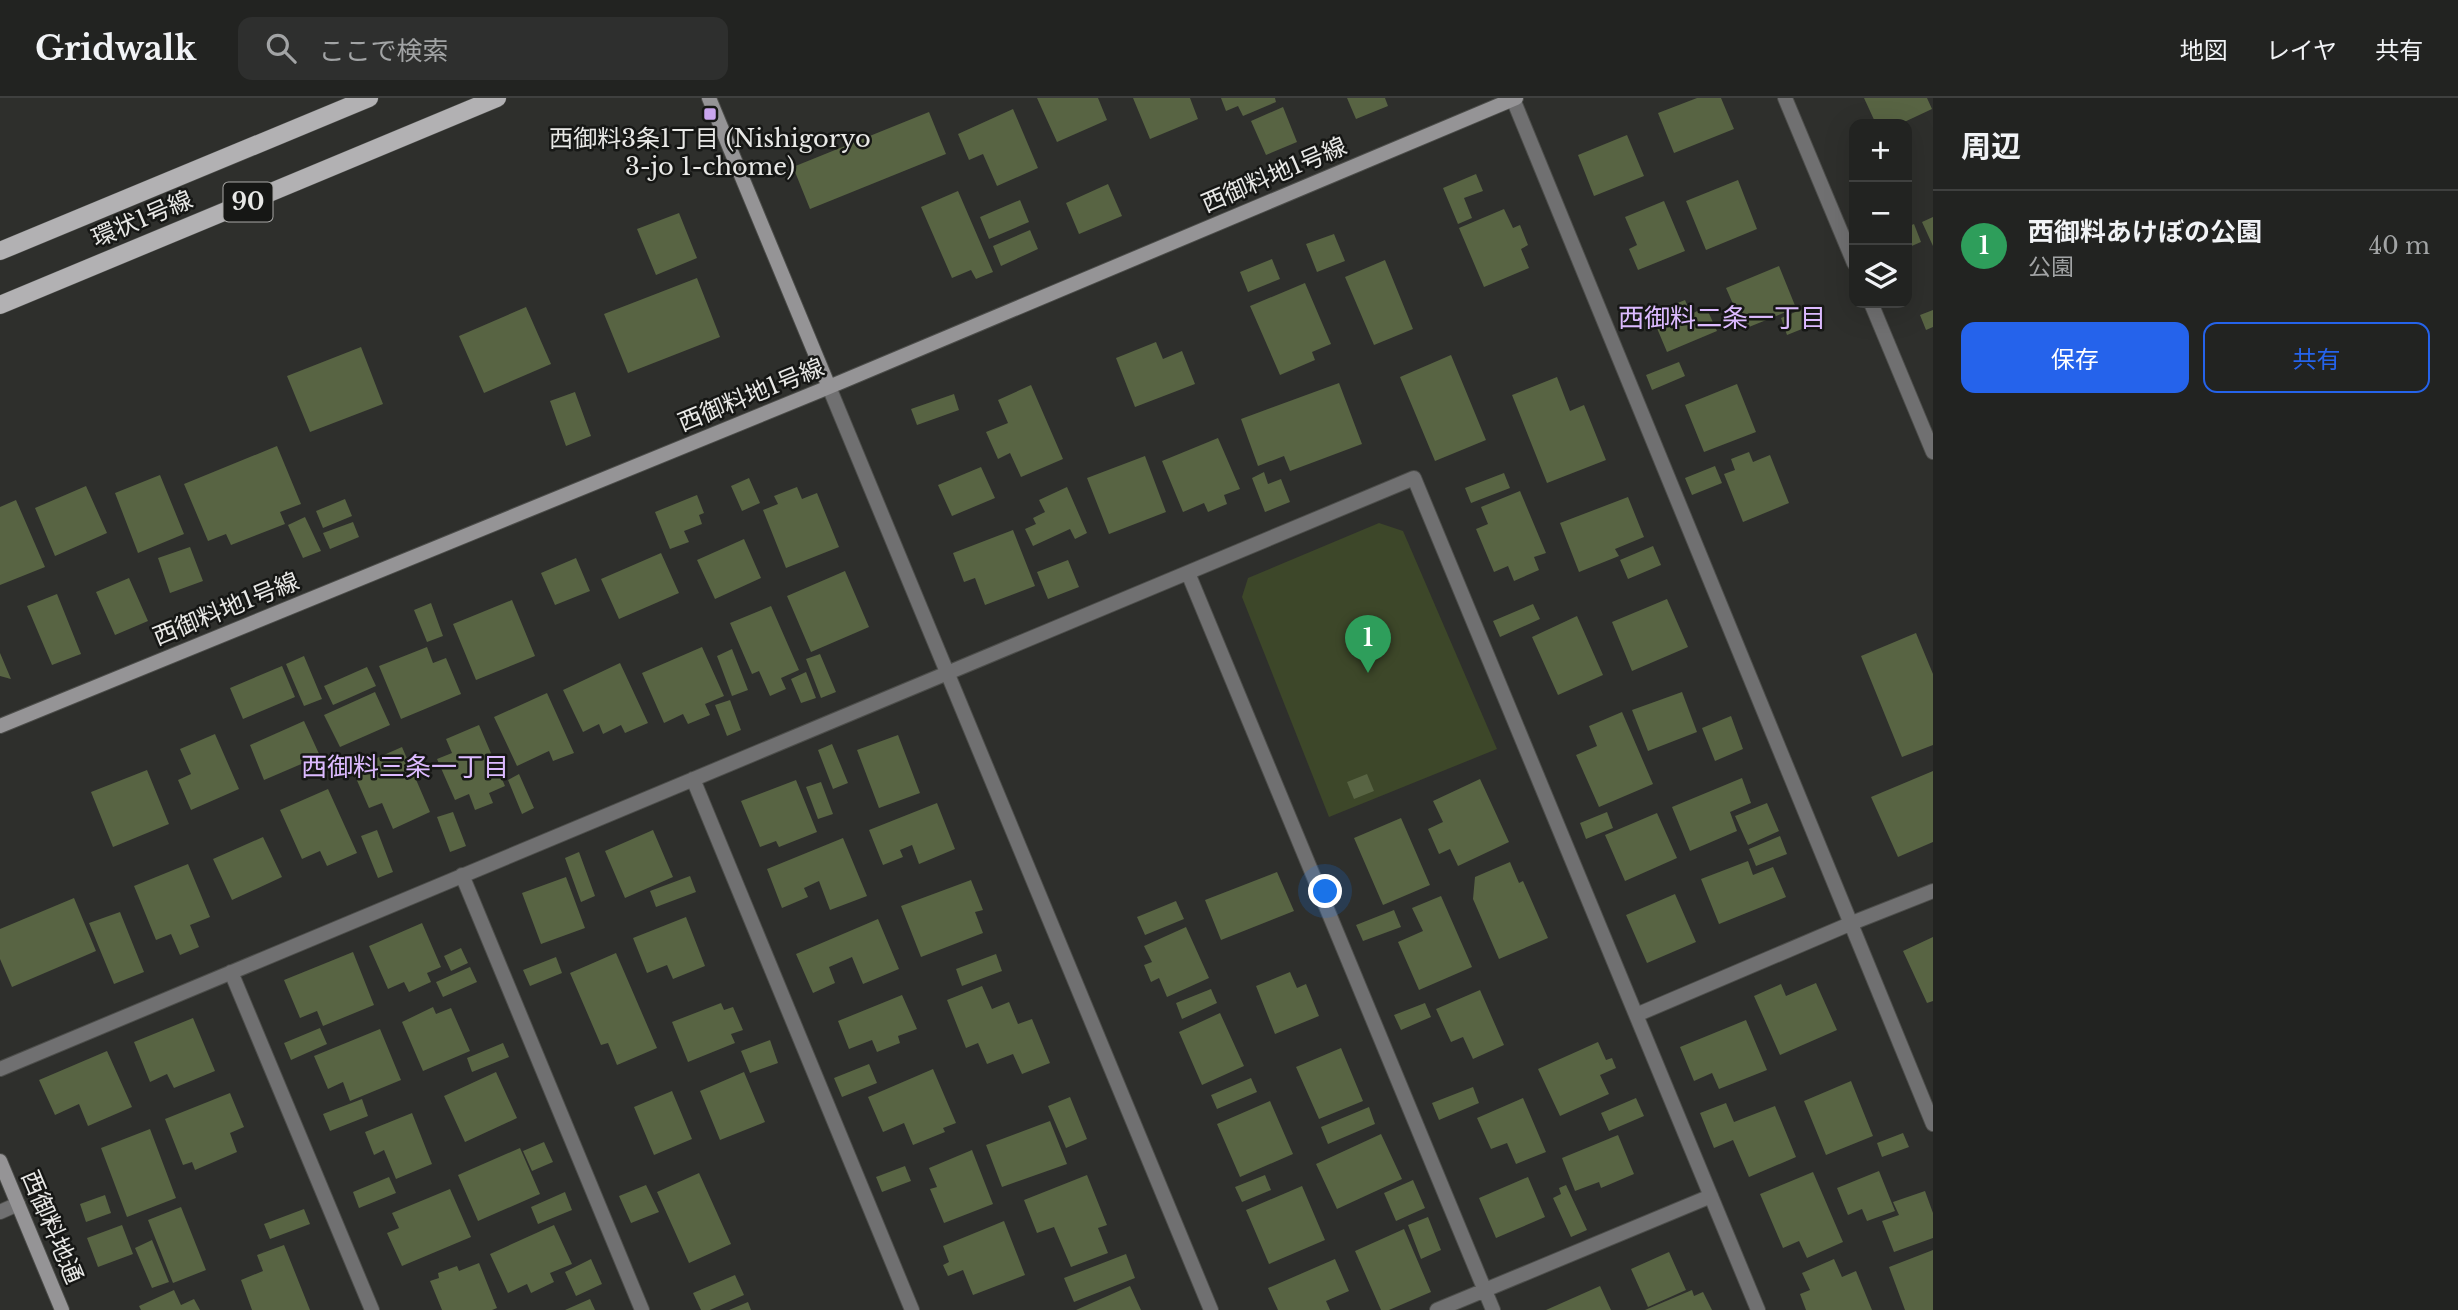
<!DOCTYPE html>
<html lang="ja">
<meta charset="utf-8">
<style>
body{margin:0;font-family:"Libre Baskerville","Noto Sans JP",serif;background:#2e2f2e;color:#f1f3f6}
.controls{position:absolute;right:21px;top:21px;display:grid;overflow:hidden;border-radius:14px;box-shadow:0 7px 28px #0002}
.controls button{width:63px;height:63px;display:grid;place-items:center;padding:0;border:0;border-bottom:2px solid #3f403f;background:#222321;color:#f1f3f6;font:35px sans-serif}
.you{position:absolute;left:1326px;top:794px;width:24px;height:24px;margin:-18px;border:5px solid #fff;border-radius:50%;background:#1a73e8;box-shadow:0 0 0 10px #1a73e833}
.badge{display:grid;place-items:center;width:46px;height:46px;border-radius:50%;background:#2563eb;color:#fff;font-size:23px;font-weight:700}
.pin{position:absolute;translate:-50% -58px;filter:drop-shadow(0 2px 4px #0008)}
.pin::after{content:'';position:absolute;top:37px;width:24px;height:21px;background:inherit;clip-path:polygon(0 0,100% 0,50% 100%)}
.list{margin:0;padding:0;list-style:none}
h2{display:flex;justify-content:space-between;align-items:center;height:91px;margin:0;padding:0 28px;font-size:30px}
h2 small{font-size:23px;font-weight:400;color:#a2a4a5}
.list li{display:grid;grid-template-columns:46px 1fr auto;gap:21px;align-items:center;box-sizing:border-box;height:112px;padding:0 28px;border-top:2px solid #3f403f}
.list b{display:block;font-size:26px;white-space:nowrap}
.list p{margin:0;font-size:23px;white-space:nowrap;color:#a2a4a5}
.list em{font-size:23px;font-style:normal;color:#a2a4a5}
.actions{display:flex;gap:14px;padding:21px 28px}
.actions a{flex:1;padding:16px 0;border:2px solid #2563eb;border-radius:14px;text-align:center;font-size:24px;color:#2563eb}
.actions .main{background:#2563eb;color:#fff}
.icon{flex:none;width:38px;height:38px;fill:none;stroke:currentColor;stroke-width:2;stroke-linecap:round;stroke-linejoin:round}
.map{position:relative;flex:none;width:1933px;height:1212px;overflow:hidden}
header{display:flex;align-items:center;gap:42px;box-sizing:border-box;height:98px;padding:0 35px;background:#222321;border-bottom:2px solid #3f403f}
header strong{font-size:33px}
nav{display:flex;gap:38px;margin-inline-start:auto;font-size:24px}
.search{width:490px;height:63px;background:#2e2f2e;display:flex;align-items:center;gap:18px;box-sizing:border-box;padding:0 24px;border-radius:14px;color:#a2a4a5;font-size:26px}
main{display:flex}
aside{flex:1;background:#222321}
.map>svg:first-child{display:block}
.green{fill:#3d4729}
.building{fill:#586443}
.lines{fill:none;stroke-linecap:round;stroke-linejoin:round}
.street-casing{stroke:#4c4d4a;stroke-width:16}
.secondary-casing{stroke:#4c4d4a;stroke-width:16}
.primary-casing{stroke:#4c4d4a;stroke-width:19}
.street{stroke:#707071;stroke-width:14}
.secondary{stroke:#959496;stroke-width:14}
.primary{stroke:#b2b1b3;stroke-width:18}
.poi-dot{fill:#c9a5ee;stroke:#161715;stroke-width:2.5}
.labels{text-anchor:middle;stroke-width:5;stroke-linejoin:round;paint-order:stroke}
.shield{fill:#161715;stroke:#a9a9a7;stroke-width:2}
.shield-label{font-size:23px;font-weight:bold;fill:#e8e8e6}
.poi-label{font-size:24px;fill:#e8e8e6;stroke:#161715}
.street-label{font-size:24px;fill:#e8e8e6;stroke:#161715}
.neighbourhood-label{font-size:26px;fill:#dcbaff;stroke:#161715}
</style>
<header>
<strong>Gridwalk</strong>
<div class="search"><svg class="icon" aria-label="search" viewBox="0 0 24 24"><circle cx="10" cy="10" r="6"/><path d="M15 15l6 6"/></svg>ここで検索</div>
<nav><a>地図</a><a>レイヤ</a><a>共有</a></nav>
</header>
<main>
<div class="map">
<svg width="1933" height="1212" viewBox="0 0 1933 1212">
<rect width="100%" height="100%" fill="#2e2f2c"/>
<path class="green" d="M1379,425L1403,433L1497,651L1329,719L1242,499L1248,480Z"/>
<path class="building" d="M1037,0H1098L1107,22L1057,44Z
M1133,0H1190L1198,21L1150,41Z
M1221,0H1275L1276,4L1243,18L1238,8L1226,13Z
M1347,0H1385L1388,8L1356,21Z
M1697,0H1721L1734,31L1674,55L1658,15Z
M1864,0H1927L1932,11L1900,26H1876Z
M1283,9L1297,44L1266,57L1251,23Z
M1013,11L1038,70L997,88L983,56L969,62L958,36Z
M929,14L946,56L810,111L793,69Z
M1627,37L1644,78L1594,98L1578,57Z
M1476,76L1483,93L1464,100L1472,120L1458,126L1443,90Z
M1738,82L1757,131L1706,152L1686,103Z
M1108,86L1122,118L1079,136L1066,105Z
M958,93L993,174L976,181L971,172L952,180L921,109Z
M1020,102L1029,124L989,141L980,119Z
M1664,103L1685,153L1638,172L1629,151L1637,147L1625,119Z
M1504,111L1513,130L1520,127L1528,147L1521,151L1529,170L1484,189L1459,130Z
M679,115L697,160L656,177L637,131Z
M1933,119V148L1922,124Z
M1914,126L1921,144L1907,150V129Z
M1030,132L1038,151L1001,168L993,148Z
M1334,136L1345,163L1317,174L1306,146Z
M1272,161L1280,181L1248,194L1240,174Z
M1385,162L1413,231L1374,247L1345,179Z
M1779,168L1796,210L1744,231L1726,190Z
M697,180L720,239L628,275L604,216Z
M1305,185L1331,246L1312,254L1315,262L1280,277L1250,208Z
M1685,202L1691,216L1706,209L1717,233L1667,254L1651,216Z
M526,209L551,266L484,295L459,238Z
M1805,210L1812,227L1787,237L1781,220Z
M1933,212V229L1926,232L1920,217Z
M1156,244L1163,261L1182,253L1195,286L1135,309L1116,260Z
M361,249L383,306L310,334L287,278Z
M1451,257L1486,342L1435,363L1400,279Z
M1679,264L1685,278L1652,292L1646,277Z
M1557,279L1570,313L1584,307L1606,362L1547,385L1512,297Z
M1339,285L1362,346L1290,373L1284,358L1258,368L1241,321Z
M1737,286L1756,334L1704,354L1685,307Z
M1031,287L1063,361L1021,379L1010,355L998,361L986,334L1008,325L998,302Z
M575,294L591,338L566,348L550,303Z
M954,296L959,312L917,327L911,311Z
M1218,340L1240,391L1224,397L1227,406L1208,414L1204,405L1183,414L1162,363Z
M277,348L301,406L280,414L285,426L231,447L226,436L208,443L184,386Z
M1749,354L1753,364L1770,357L1789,405L1743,424L1724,376L1735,372L1731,361Z
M1145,358L1166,414L1109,436L1087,380Z
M1715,368L1722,385L1692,397L1685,380Z
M981,369L995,400L952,418L938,387Z
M1264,374L1268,386L1281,381L1290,404L1265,414L1252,380Z
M1504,375L1510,390L1471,405L1465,390Z
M160,377L184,436L138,455L115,395Z
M749,380L760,405L742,413L731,388Z
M86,388L107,435L55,458L35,410Z
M797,389L802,401L817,395L839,449L786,470L763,412L778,406L774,398Z
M1067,389L1087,435L1075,441L1070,431L1033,448L1025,431L1036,426L1033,420L1045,414L1039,402Z
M1520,393L1546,455L1534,459L1539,472L1514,483L1508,468L1494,474L1476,431L1488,426L1481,409Z
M697,397L704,415L699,417L702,426L684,433L689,444L670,451L655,414Z
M1628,399L1644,439L1615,451L1619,458L1579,474L1560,425Z
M345,401L352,418L323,430L316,413Z
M16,402L45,469L0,487V409Z
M305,419L321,453L303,460L288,427Z
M353,424L359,439L330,451L323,435Z
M1013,432L1035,488L985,507L975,480L964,484L953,455Z
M744,441L761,480L715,501L697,462Z
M1653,448L1661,467L1628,481L1620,462Z
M190,449L203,483L170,495L158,460Z
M661,455L679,495L619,521L601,481Z
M576,460L590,493L555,507L541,475Z
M1068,462L1079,489L1048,501L1037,474Z
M845,473L869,529L811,554L787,498Z
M129,480L148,523L115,537L96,494Z
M57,496L81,556L52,567L27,508Z
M1667,501L1688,549L1632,573L1612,524Z
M512,502L535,558L476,582L453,526Z
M431,505L443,538L427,544L414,512Z
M1533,506L1540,521L1500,539L1493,523Z
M771,508L799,572L781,580L786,591L770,598L759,573L752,576L730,525Z
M1577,518L1603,577L1558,597L1532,539Z
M1916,535L1933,576V647L1902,659L1861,558Z
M427,549L433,565L446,560L461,596L401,621L379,568Z
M702,549L724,598L705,606L710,617L688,626L683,616L664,625L642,575Z
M732,551L748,592L732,598L717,558Z
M0,555L11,581L0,578Z
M820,556L836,594L821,600L806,561Z
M304,558L322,601L304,608L286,566Z
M620,565L648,625L625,635L621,627L603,636L599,626L583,634L563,592Z
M282,568L295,599L243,621L230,590Z
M367,569L376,588L333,607L324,588Z
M806,574L816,600L801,605L791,581Z
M375,594L390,627L340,649L324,617Z
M1682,594L1697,634L1648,653L1632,612Z
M547,595L574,655L553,663L549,653L517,668L494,619Z
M730,602L741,632L727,638L715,607Z
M1622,614L1653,686L1599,709L1576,657L1597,648L1589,628Z
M1731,618L1743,651L1715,663L1702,630Z
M304,623L320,658L264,682L250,647Z
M479,627L505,688L489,695L493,705L475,712L469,696L455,702L437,661L452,655L446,641Z
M215,636L239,691L191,712L178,682L191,676L180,651Z
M898,637L920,695L879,710L857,652Z
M832,646L848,685L833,691L818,652Z
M402,649L430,714L393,731L382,705L369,710L352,671Z
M147,672L169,726L113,749L91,694Z
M1933,673V744L1898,759L1871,699Z
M519,676L534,710L522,716L508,682Z
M1367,676L1374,693L1354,701L1347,684Z
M1742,680L1751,705L1730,714L1737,733L1690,753L1672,709Z
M1480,681L1509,744L1458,768L1450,751L1439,756L1428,731L1443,724L1433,703Z
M796,682L817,734L779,749L776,743L760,749L741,703Z
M821,684L833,716L818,721L806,689Z
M328,691L357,755L327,768L320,753L302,761L280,712Z
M937,705L955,751L919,766L912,747L900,752L903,759L883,767L869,732Z
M1767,705L1779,733L1748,747L1735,718Z
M453,714L466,748L450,754L437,719Z
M1607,714L1613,730L1586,741L1580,725Z
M1657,715L1677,760L1625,783L1605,737Z
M1401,720L1430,787L1383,807L1354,740Z
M377,732L393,774L378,780L361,738Z
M653,732L673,779L625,800L605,753Z
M1780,738L1787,756L1756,768L1749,751Z
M263,739L282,779L232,802L213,761Z
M843,740L867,798L830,812L819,783L804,790L808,799L782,810L767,771Z
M579,754L595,798L581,804L565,760Z
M1748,763L1753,777L1773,769L1786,799L1719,826L1701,781Z
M1510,764L1519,785L1523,783L1548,840L1499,861L1473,801L1475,779Z
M188,766L210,819L190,827L199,849L180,857L171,836L156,842L134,788Z
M1277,774L1294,813L1221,842L1205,802Z
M690,778L696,794L656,809L650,793Z
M566,779L585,830L541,846L522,795Z
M971,782L983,812L975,814L983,835L921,859L901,808Z
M1675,796L1696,844L1647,865L1626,817Z
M1441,798L1472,869L1419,892L1398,844L1423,833L1412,810Z
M74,800L96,853L12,889L0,861V831Z
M1176,803L1184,821L1145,837L1137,819Z
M1394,812L1401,829L1363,843L1356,827Z
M120,814L144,874L114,886L89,825Z
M686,819L705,868L673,881L667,867L647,875L633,840Z
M878,821L899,871L863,886L852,859L829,869L835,885L813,895L796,856Z
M422,825L441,869L427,875L431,884L409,894L404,884L388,891L369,848Z
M1186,829L1209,880L1167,899L1159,880L1151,884L1144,867L1152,864L1144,848Z
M1933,839V903L1927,905L1903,853Z
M461,850L468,865L451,873L444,858Z
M353,854L374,907L323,928L317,913L300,920L284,882Z
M616,855L657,950L617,967L608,945L601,947L570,875Z
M996,856L1002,873L962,888L956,871Z
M556,859L562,875L530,888L523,872Z
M470,869L477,884L443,899L436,884Z
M1290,874L1297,890L1306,886L1319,918L1275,936L1256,888Z
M1816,885L1837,932L1780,957L1754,898L1781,886L1786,898Z
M982,888L992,911L1009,904L1018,926L1032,921L1050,965L1022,976L1013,956L987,966L978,945L966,950L947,902Z
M1211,891L1217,905L1182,921L1176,905Z
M1480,892L1504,947L1473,961L1463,939L1451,944L1436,911Z
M902,897L917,931L898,938L900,945L877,954L872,942L849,951L838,923Z
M721,905L724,912L733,909L743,932L731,936L735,945L688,964L672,924Z
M1425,905L1431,919L1401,932L1394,917Z
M433,909L436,916L451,910L470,953L423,973L402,924Z
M1220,915L1244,968L1202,987L1179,934Z
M193,920L215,973L174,990L167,976L150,984L134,944Z
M1746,922L1767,972L1719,991L1712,975L1694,983L1680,949Z
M320,930L327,946L291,962L284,945Z
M380,931L401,982L350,1003L343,984L328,991L314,958Z
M770,942L778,965L750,975L741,953Z
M1598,944L1606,962L1612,960L1616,970L1600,977L1609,996L1560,1018L1538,971Z
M503,945L509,959L472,974L467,960Z
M1341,950L1363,1003L1319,1021L1296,969Z
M107,953L132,1009L88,1028L79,1006L55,1017L39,982Z
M869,966L877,985L842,999L834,980Z
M933,971L956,1025L943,1030L945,1034L913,1047L904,1025L883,1034L868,999Z
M496,974L517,1020L465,1044L444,998Z
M744,974L765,1024L720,1042L700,993Z
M1251,980L1257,994L1217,1011L1211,997Z
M1851,983L1873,1038L1826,1057L1804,1003Z
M1473,989L1479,1005L1439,1022L1432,1005Z
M672,993L692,1041L654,1057L634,1009Z
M230,995L244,1029L230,1035L237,1054L195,1072L192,1064L183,1067L165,1021Z
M1070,999L1087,1041L1066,1050L1048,1008Z
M1523,1000L1546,1054L1516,1066L1507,1045L1491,1051L1477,1020Z
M1636,1000L1644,1018L1609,1033L1601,1015Z
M362,1001L368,1018L330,1033L323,1016Z
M1270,1003L1293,1056L1240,1079L1217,1026Z
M1726,1005L1734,1024L1775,1008L1796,1059L1749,1079L1733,1042L1714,1050L1700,1015Z
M1369,1009L1375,1026L1328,1046L1321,1029Z
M412,1015L432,1066L396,1081L384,1052L374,1057L365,1034Z
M1050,1023L1067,1066L1002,1089L986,1047Z
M150,1031L176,1100L127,1119L101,1050Z
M1903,1035L1909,1049L1882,1059L1877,1045Z
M1381,1036L1402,1081L1337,1111L1316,1066Z
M1618,1037L1634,1076L1601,1090L1599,1084L1575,1093L1562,1060Z
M544,1044L553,1064L532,1073L523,1053Z
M520,1050L540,1096L478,1123L458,1077Z
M972,1052L993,1106L944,1125L930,1091L937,1089L929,1070Z
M905,1068L911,1083L882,1094L876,1079Z
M1879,1073L1895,1113L1867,1123L1862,1111L1848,1117L1837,1090Z
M1813,1074L1843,1144L1807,1160L1799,1143L1783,1150L1760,1096Z
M699,1075L731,1146L689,1165L657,1094Z
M1087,1077L1107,1127L1098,1130L1108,1155L1071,1169L1054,1129L1037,1135L1024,1102Z
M1265,1077L1271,1092L1242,1104L1235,1089Z
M389,1079L396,1095L359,1110L353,1094Z
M1528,1079L1545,1119L1496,1140L1479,1100Z
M1413,1082L1425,1110L1396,1123L1384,1095Z
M646,1087L659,1114L631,1125L619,1098Z
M1566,1087L1587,1132L1571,1139L1553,1100L1561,1096L1559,1090Z
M1302,1088L1325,1142L1269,1166L1246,1112Z
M450,1091L471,1139L402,1168L387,1135L399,1130L392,1115Z
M1925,1093L1933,1115V1140L1894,1154L1882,1123L1899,1117L1893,1104Z
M565,1094L572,1112L538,1126L531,1109Z
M105,1097L111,1115L86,1124L80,1106Z
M181,1109L206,1172L173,1185L148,1122Z
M304,1111L310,1126L270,1141L264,1126Z
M1428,1119L1441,1152L1421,1161L1408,1127Z
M1004,1123L1025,1177L973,1197L963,1172L948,1178L943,1167L949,1164L943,1148Z
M122,1127L133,1156L98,1169L87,1140Z
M554,1127L572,1166L550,1175L554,1184L531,1195L527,1186L508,1195L490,1156Z
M1404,1131L1431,1194L1389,1212H1381L1355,1153Z
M152,1142L169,1184L152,1190L135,1150Z
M284,1147L310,1212H252L241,1182L263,1173L257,1157Z
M1933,1152V1212H1905L1889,1169Z
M1669,1154L1686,1192L1648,1209L1631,1171Z
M1126,1156L1135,1180L1074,1204L1064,1180Z
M591,1161L602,1186L576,1198L565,1174Z
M1335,1161L1349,1193L1326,1203L1330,1212H1278L1268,1190Z
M1834,1161L1842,1179L1856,1173L1872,1212H1806L1800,1196L1810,1192L1802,1175Z
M479,1165L497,1210L492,1212H442L430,1183L439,1180L438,1175L457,1168L459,1173Z
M735,1177L744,1197L710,1212H701L693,1195Z
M1130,1188L1141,1212H1076Z
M1600,1188L1611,1212H1546Z
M174,1192L181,1207L194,1201L200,1212H141L139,1208Z
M1692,1192L1694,1198L1703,1194L1712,1212H1645Z
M590,1201L595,1212H565Z
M748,1204L751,1212H729Z"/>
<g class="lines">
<g class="street-casing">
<path id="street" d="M1785,0L1854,165
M1513,1L1933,1026
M1871,205L1933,354
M829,289L1211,1212
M1188,475L1493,1212
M693,681L912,1212
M462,777L642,1212
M231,874L372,1212
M1636,917L1852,825L1933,793
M0,971L1414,380L1758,1212
M0,1114L18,1106
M1437,1212L1711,1098"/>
</g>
<g class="secondary-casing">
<path id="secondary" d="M709,0L829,289
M0,628L829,289L1516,0
M0,1063L62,1212"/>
</g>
<g class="primary-casing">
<path id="primary" d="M0,153L369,0
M0,207L497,0"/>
</g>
<use href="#street" class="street"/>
<use href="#secondary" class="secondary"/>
<use href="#primary" class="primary"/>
</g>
<rect class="poi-dot" x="703" y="9" width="14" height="14" rx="3.5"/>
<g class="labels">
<rect class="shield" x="223.5" y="84.5" width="49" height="39" rx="5"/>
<g class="shield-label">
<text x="248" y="112">90</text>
</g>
<g class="poi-label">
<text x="710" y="49">西御料3条1丁目 (Nishigoryo<tspan x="710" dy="28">3-jo 1-chome)</tspan></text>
</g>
<g class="street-label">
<text transform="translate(1274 77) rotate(-23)" y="8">西御料地1号線</text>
<text transform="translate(142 121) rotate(-23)" y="8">環状1号線</text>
<text transform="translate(751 297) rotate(-22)" y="8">西御料地1号線</text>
<text transform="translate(226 511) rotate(-22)" y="8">西御料地1号線</text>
<text transform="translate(52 1129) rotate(67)" y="8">西御料地通</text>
</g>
<g class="neighbourhood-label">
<text x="1722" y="229">西御料二条一丁目</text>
<text x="405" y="678">西御料三条一丁目</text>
</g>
</g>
</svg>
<div class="controls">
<button>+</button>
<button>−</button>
<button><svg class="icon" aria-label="layers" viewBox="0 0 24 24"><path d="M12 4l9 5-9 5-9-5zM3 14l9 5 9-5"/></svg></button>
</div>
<div class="you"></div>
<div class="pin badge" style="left:1368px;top:575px;background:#2e9e5b">1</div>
</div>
<aside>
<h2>周辺<small></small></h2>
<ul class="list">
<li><span class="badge" style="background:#2e9e5b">1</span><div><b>西御料あけぼの公園</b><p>公園</p></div><em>40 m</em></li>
</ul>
<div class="actions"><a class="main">保存</a><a>共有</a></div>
</aside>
</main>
